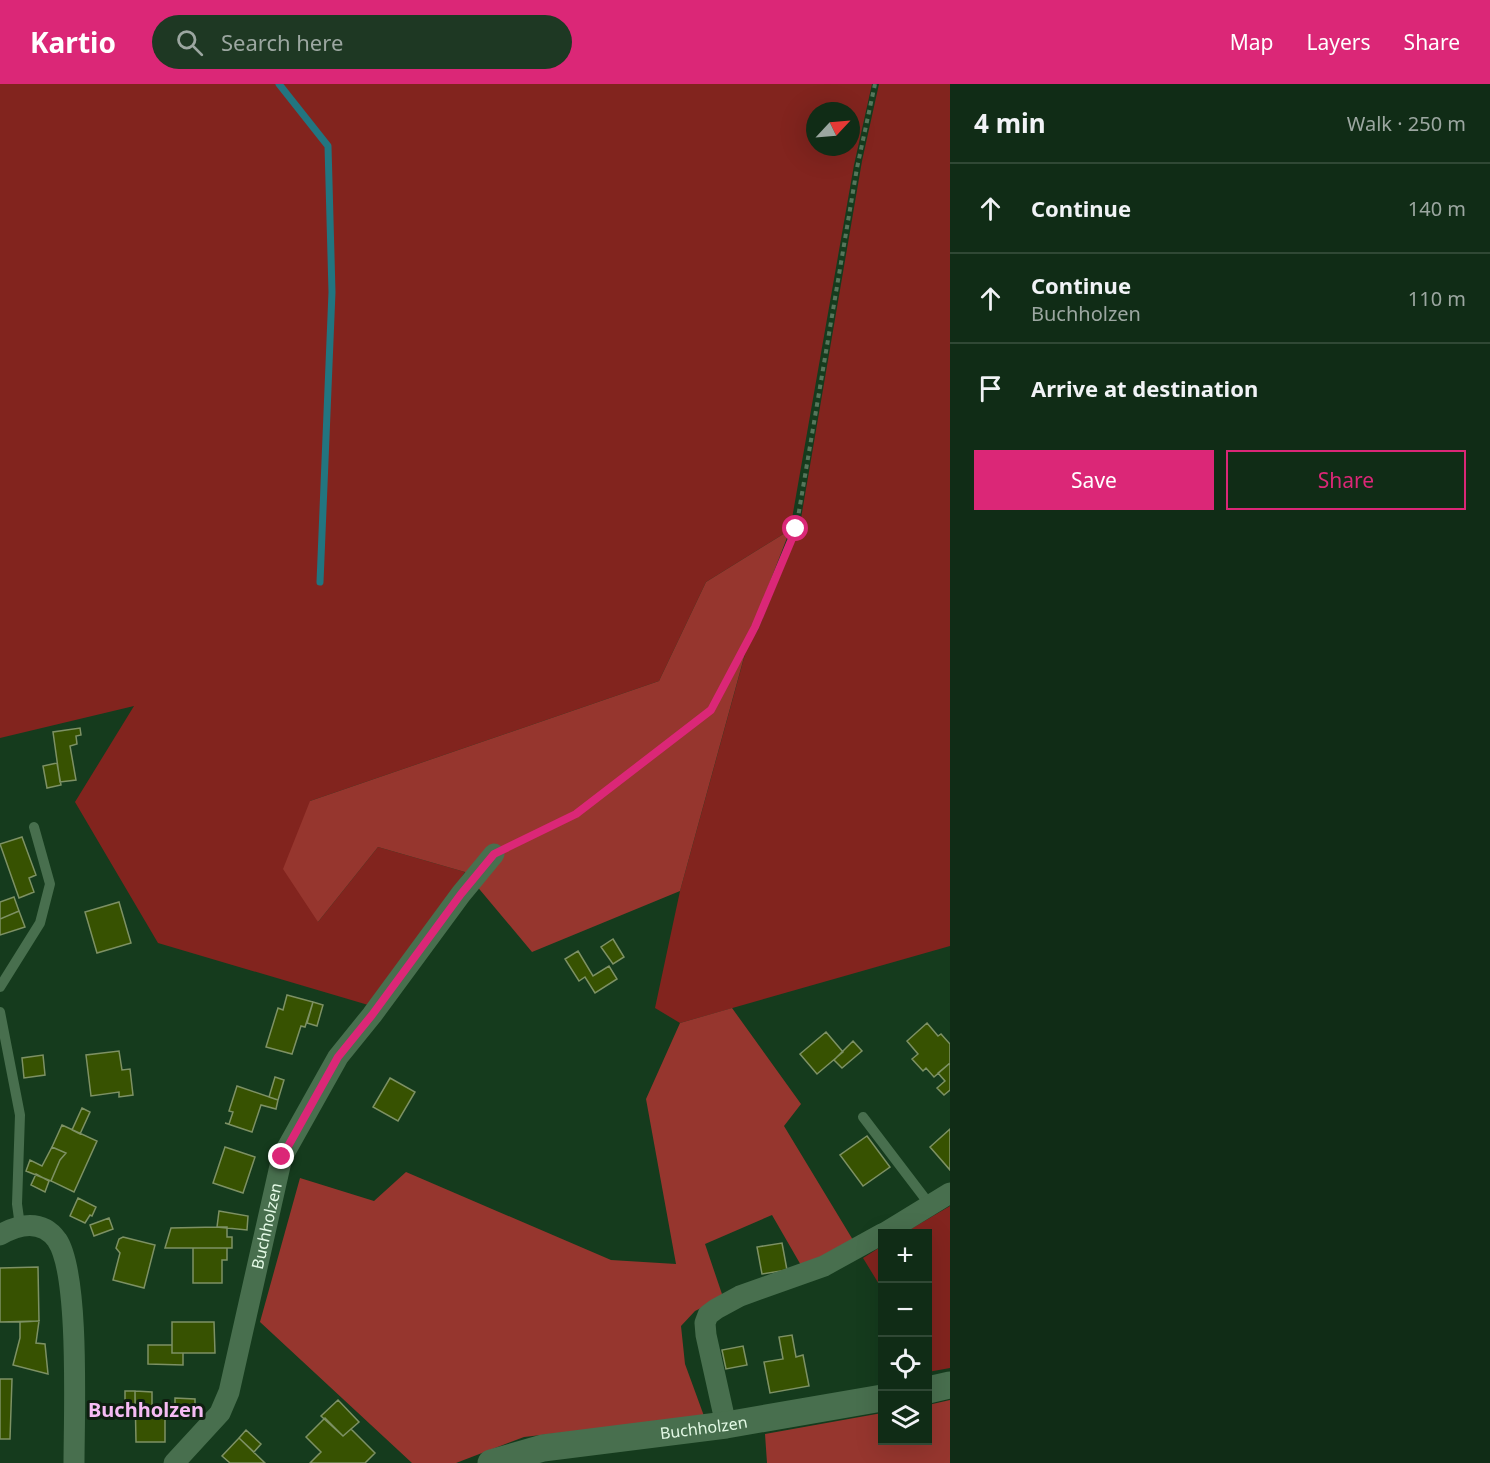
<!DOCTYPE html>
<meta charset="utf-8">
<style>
body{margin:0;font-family:"Noto Sans",sans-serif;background:#1e3823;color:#f1f3f6}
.controls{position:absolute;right:18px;bottom:18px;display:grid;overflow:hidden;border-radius:0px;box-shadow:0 6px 24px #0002}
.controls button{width:54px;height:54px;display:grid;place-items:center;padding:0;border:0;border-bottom:2px solid #304835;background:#102c16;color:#f1f3f6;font:30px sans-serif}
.compass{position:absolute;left:806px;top:18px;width:54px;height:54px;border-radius:50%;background:#102c16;box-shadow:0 6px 24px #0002;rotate:64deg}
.stop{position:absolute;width:18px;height:18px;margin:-14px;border:4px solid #db2777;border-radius:50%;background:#fff}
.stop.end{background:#db2777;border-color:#fff;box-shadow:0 2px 6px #0008}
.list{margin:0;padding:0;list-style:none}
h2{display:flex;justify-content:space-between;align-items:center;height:78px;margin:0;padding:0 24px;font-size:26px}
h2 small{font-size:20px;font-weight:400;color:#9ca7a1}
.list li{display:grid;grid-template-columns:39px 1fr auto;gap:18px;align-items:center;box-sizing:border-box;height:90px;padding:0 24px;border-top:2px solid #304835}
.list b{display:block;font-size:22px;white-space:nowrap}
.list p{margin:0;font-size:20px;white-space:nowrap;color:#9ca7a1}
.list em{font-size:20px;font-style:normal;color:#9ca7a1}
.actions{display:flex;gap:12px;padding:18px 24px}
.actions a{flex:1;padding:14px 0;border:2px solid #db2777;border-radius:0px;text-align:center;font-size:21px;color:#db2777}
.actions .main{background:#db2777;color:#fff}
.icon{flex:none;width:33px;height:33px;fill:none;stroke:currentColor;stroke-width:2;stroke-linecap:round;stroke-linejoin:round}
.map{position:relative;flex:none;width:950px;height:1379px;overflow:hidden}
header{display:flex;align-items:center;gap:36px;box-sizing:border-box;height:84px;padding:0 30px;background:#db2777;color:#fff}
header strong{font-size:28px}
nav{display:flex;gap:33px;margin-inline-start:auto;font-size:21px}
.search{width:420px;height:54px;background:#1e3823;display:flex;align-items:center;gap:15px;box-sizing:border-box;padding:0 21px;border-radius:33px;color:#9ca7a1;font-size:22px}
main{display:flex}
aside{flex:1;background:#102c16}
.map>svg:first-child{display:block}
.green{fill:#82241e;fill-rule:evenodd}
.forest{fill:#96362e}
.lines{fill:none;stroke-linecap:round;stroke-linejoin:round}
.stream{stroke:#227580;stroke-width:7}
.building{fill:#375201;stroke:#7d9164;stroke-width:1.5}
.path{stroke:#55765b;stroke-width:4;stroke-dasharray:4.5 4.5;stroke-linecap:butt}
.service{stroke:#486f4e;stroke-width:10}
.minor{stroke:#486f4e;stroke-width:21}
.tertiary{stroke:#486f4e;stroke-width:27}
.route{stroke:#db2777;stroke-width:8}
.labels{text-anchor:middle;stroke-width:6;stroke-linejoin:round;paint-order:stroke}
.street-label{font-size:16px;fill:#e4fae6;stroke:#0e1e10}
.quarter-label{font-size:20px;font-weight:bold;fill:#f6bbf4;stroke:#0e1e10}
</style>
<header>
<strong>Kartio</strong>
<div class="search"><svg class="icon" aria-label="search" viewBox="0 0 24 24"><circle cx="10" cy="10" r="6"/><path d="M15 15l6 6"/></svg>Search here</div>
<nav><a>Map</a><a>Layers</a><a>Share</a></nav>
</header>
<main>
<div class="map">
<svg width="950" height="1379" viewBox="0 0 950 1379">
<rect width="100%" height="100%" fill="#153b1d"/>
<path class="green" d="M0,0H872L854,81L790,446L706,498L659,597L310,717L318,838L378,763L465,788L375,923L158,859L75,718L134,622L0,654ZM815,27H851V63H815Z
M879,0H950V862L680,939L655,924L680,807L747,563L758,546L799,446L862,77Z
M950,1122V1284L928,1288V1150L904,1149Z
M882,1162V1205L863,1174Z"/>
<path class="forest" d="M790,446L752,544L680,807L532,868L465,788L378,763L318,838L283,785L310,717L659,597L706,498Z
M732,924L801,1020L784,1042L853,1156L802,1183L772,1131L705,1160L723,1213L695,1227L681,1242L685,1280L704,1332L524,1353L456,1379H412L260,1238L300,1094L374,1117L406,1088L611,1176L676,1180L646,1015L680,939Z
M950,1316V1379H767L765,1350L882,1329V1356H928V1321Z"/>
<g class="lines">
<path class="stream" d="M279,0L328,62L332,208L320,498"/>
</g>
<path class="building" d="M80,644L81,651L76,652L77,660L70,662L76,696L60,698L53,648Z
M57,679L61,701L47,704L43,682Z
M22,753L36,791L29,794L34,808L19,814L0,760Z
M14,813L19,827L0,835V818Z
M119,818L131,859L97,869L85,828Z
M19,827L25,843L0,851V835Z
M613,855L624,873L613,880L601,863Z
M578,867L593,892L609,882L617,895L595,909L585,893L579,897L565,875Z
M287,911L313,918L305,943L301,942L292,970L266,963L278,924L283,926Z
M313,918L323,921L317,942L307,939Z
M927,939L938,952L941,950L950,960V979L934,993L926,984L923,987L912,975L918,970L907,957Z
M826,948L843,968L817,990L800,970Z
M853,957L862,967L842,984L834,976Z
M119,967L122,986L130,985L133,1011L119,1013V1008L91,1012L86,971Z
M43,971L45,991L24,994L22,974Z
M950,979V1006L944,1011L937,1004L945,997L938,989Z
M275,993L284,996L278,1016L269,1013Z
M390,994L415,1008L398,1037L373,1023Z
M237,1002L278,1016L276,1025L261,1021L252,1048L225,1039L229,1040L233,1028L229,1027Z
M82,1024L90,1028L80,1050L72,1046Z
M62,1041L97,1057L74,1108L51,1097L60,1076L66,1069L52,1063Z
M950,1045V1086L930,1063Z
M867,1052L890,1083L863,1102L840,1071Z
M52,1063L66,1069L60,1076L51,1097L26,1087L30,1076L42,1082Z
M225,1063L255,1073L243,1109L213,1099Z
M36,1090L49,1097L45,1108L31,1101Z
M78,1114L96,1123L92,1132L90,1131L85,1139L70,1132Z
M219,1127L248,1132L247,1146L217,1143Z
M109,1134L113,1145L94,1152L90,1141Z
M217,1143H227V1153H232V1164H165L171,1144Z
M123,1153L155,1161L144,1204L113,1196L120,1169L116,1164L119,1155Z
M782,1159L787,1186L762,1190L757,1163Z
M193,1164H227V1176H222V1199H193Z
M38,1183L39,1237L0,1238V1184Z
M39,1237L36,1259L45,1260L48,1290L13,1281L20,1254V1238Z
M172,1238H214L215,1269H172Z
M792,1251L796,1273L803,1271L809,1302L770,1309L764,1278L783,1275L779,1253Z
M148,1261H172V1269H183V1281L148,1280Z
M743,1262L747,1281L726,1285L722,1266Z
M0,1295H12L10,1355H0Z
M125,1307H135V1328H125Z
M135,1307L152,1308V1327H165V1358H136Z
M175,1314L195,1315V1324H175Z
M338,1316L359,1338L343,1352L321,1332Z
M325,1334L343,1352L351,1345L375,1369L365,1379H310L321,1368L306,1353Z
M246,1346L261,1360L254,1368L239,1354Z
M239,1354L265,1379H230L222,1372Z"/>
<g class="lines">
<path class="path" d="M511,762L576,730L711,626L755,543L796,445L857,84L875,0"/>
<path class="service" d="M0,903L40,839L50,800L34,743
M0,928L20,1031L17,1120L20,1142
M863,1033L930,1121"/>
<g class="minor">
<path d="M883,1150L950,1109"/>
<path d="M0,1151C19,1140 42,1135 57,1156C80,1190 74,1333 74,1379"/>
<path d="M726,1341L706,1251L705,1239L708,1231L716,1225L740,1212L824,1182L882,1150"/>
<path id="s1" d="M174,1379L220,1329L229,1308L282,1073L338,973L372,931L461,810L494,770"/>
</g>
<g class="tertiary">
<path d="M928,1306L950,1301"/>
<path id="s2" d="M491,1379L543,1364L726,1341L882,1314"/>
</g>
</g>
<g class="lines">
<path class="route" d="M282,1073L338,973L372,931L461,810L494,770L576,730L711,626L755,543L796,445"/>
</g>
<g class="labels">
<g class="street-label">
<text dy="6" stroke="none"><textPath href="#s1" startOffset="261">Buchholzen</textPath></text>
<text dy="6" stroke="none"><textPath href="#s2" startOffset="216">Buchholzen</textPath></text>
</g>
<g class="quarter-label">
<text x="146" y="1333">Buchholzen</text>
</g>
</g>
</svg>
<div class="controls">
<button>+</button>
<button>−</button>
<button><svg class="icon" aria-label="locate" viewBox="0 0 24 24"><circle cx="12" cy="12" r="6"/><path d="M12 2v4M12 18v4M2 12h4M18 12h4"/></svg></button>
<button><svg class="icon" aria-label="layers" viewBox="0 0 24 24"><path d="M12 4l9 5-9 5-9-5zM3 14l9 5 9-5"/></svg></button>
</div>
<svg class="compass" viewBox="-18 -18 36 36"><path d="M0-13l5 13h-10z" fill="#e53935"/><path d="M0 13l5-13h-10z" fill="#9ca7a1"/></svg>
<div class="stop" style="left:796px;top:445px"></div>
<div class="stop end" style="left:282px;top:1073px"></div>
</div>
<aside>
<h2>4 min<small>Walk · 250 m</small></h2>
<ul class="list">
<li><svg class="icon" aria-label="ahead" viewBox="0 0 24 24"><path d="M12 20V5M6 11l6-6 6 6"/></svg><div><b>Continue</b></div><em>140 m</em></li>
<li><svg class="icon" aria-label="ahead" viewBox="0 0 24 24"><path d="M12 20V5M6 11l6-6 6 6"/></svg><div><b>Continue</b><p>Buchholzen</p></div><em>110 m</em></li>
<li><svg class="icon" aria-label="arrive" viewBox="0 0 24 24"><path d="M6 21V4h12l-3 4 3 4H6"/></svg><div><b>Arrive at destination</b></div></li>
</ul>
<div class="actions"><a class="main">Save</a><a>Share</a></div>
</aside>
</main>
